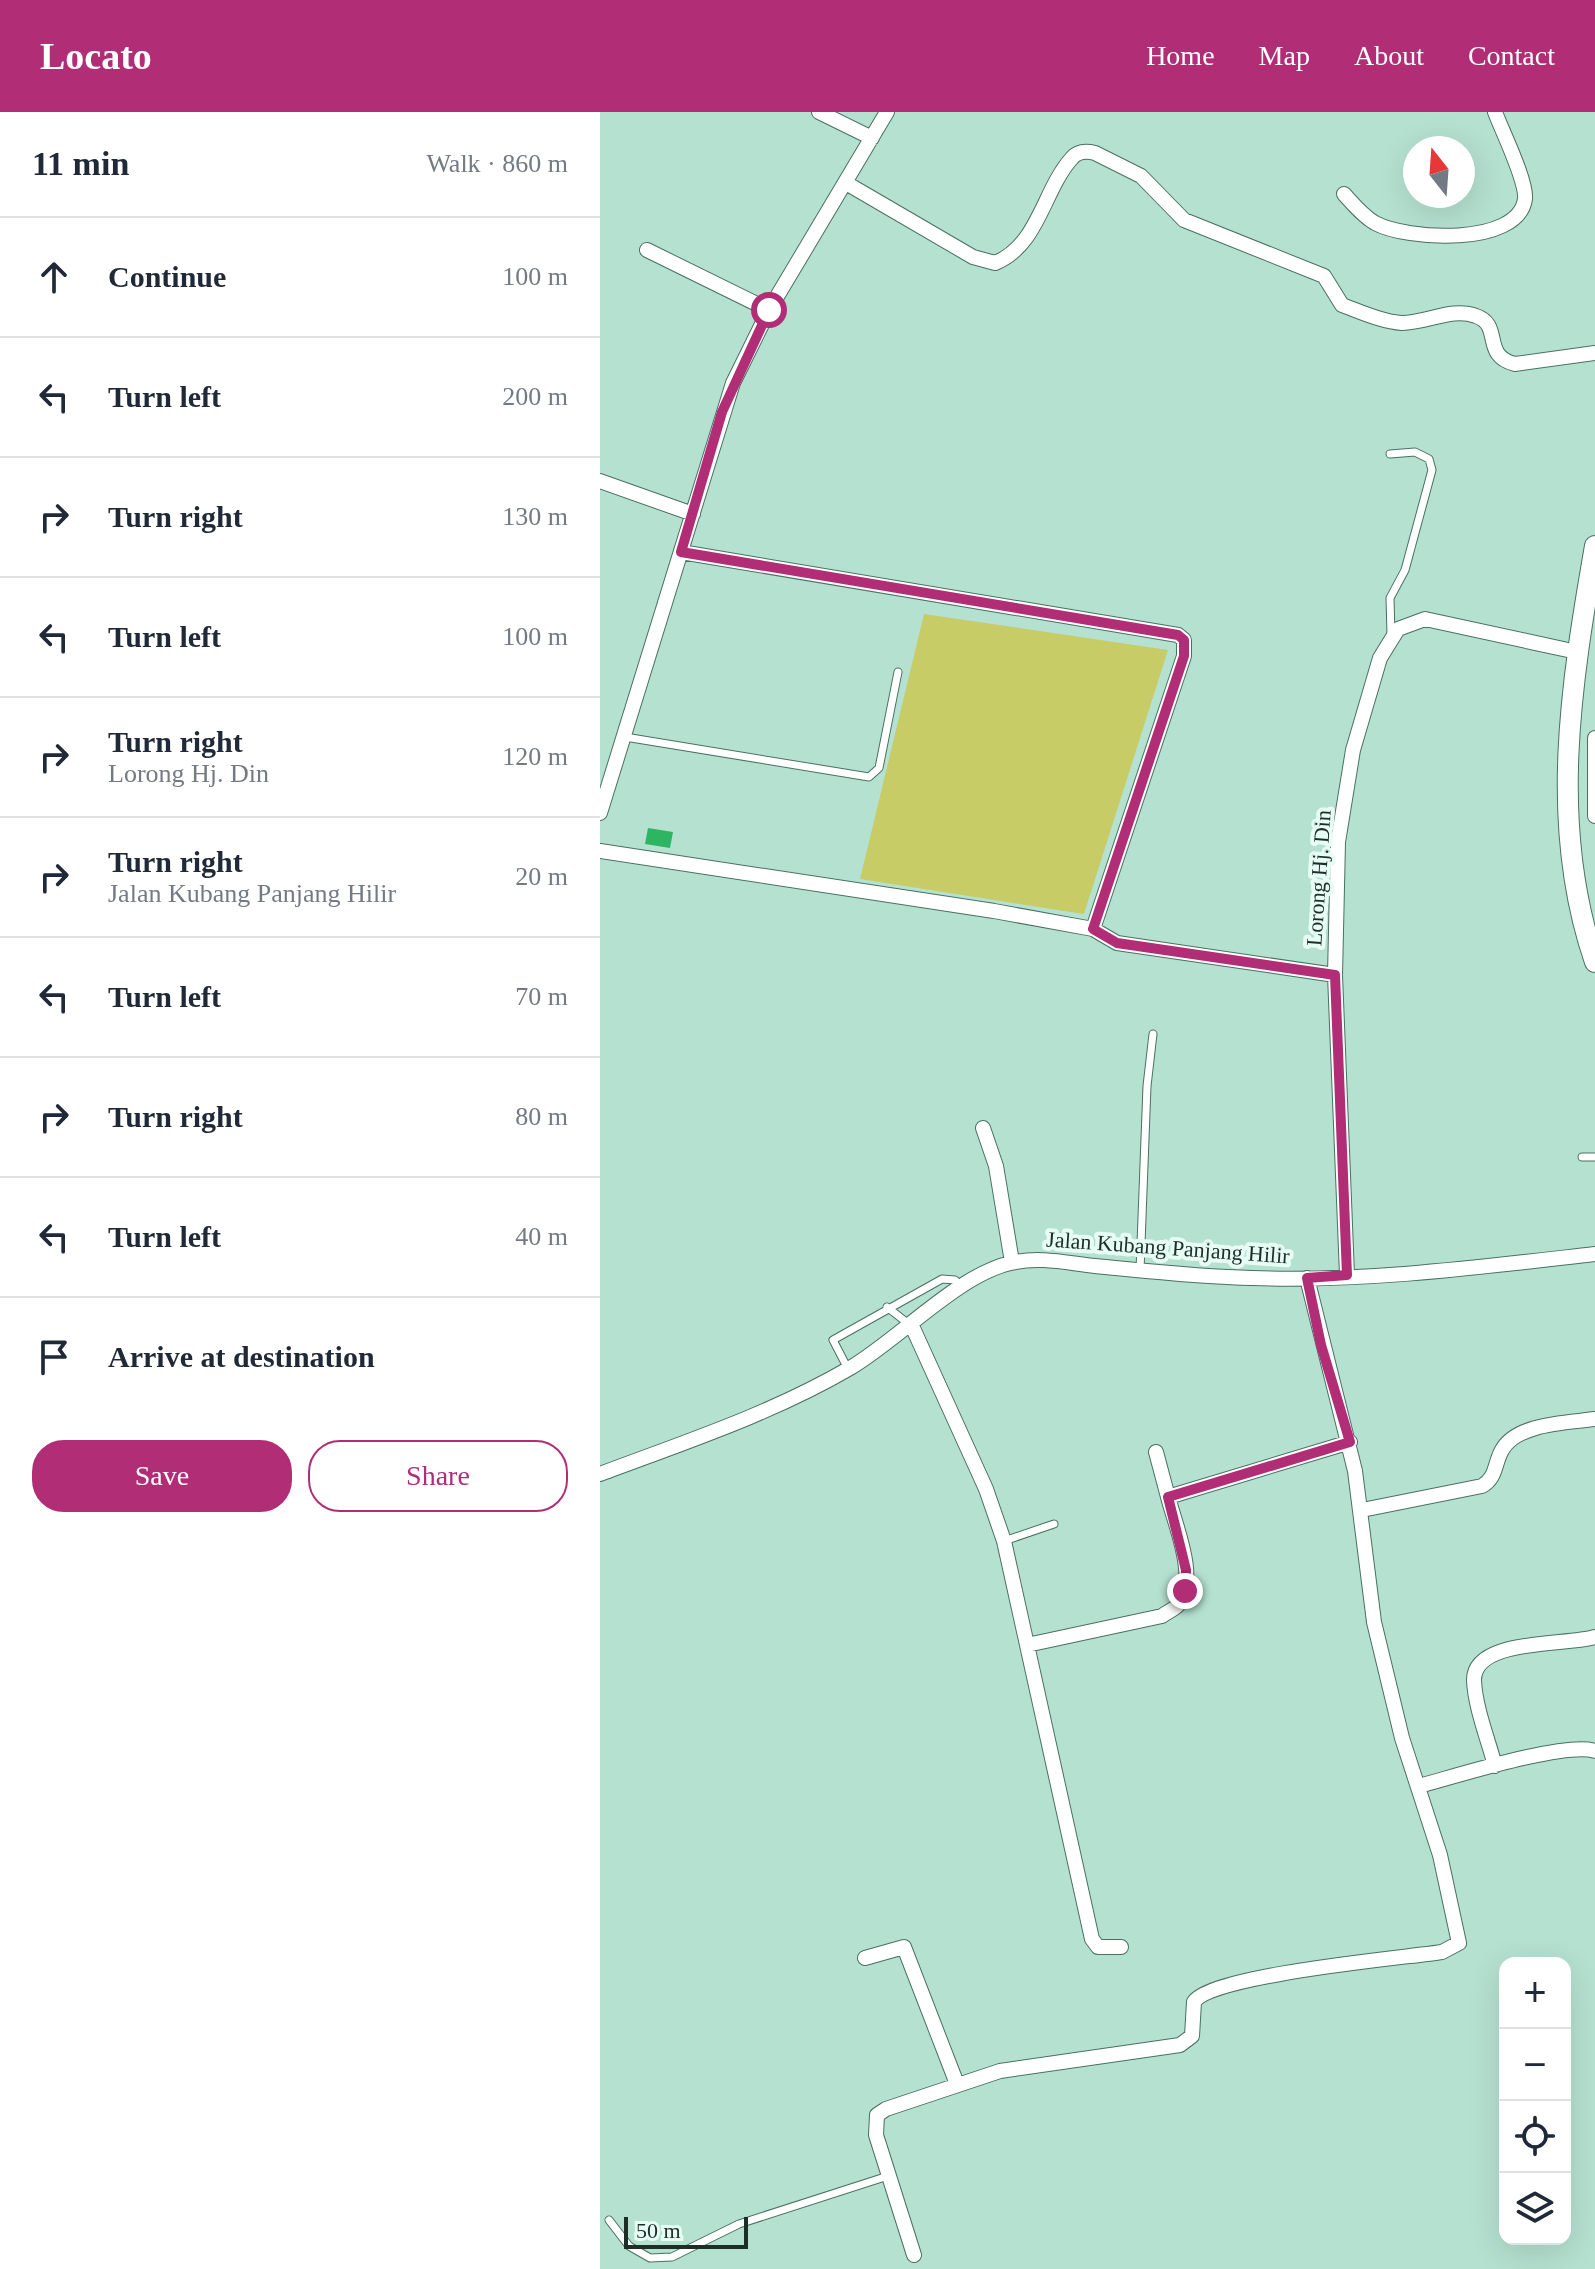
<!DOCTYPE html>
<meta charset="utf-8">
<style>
body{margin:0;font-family:"Times New Roman",serif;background:#f2f2f3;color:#1f2937}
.controls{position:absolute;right:24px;bottom:24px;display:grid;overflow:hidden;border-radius:16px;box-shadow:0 8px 32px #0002}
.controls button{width:72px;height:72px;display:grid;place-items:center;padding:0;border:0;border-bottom:2px solid #e0e1e3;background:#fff;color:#1f2937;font:40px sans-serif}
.compass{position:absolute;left:803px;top:24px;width:72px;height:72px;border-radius:50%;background:#fff;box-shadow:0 8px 32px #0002;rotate:343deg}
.scale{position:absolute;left:24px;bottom:20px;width:124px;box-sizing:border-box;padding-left:8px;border:4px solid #1d2e28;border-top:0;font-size:22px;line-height:28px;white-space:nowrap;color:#1d2e28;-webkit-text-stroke:6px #e6fcf4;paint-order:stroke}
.stop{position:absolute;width:24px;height:24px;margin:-18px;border:6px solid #b12d76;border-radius:50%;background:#fff}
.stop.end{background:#b12d76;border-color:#fff;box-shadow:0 2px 8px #0008}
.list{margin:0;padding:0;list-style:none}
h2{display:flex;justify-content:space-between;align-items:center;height:104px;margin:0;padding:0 32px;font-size:34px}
h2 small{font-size:26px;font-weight:400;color:#747a83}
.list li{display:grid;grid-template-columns:52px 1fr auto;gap:24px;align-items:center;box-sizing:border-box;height:120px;padding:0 32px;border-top:2px solid #e0e1e3}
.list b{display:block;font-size:30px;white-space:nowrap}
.list p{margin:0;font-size:26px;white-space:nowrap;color:#747a83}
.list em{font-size:26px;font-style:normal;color:#747a83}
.actions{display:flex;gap:16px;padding:24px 32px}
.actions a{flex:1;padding:18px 0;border:2px solid #b12d76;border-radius:32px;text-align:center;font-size:28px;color:#b12d76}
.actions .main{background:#b12d76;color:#fff}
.icon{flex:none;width:44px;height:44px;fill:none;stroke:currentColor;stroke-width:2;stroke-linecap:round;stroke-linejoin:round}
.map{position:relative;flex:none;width:995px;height:2157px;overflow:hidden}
header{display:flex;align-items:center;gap:48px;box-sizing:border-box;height:112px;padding:0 40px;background:#b12d76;color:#fff}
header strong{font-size:38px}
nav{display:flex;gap:44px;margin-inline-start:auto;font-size:28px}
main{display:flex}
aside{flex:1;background:#fff}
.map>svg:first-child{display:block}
.green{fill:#c7cc66}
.building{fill:#2eb561}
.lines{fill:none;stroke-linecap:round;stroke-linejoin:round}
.lane-casing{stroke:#497063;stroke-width:9}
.street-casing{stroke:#497063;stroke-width:16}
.secondary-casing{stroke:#497063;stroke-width:22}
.lane{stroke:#fff;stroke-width:7}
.street{stroke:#fff;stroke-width:14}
.secondary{stroke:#fff;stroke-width:20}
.route{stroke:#b12d76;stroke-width:10}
.labels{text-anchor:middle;stroke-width:8;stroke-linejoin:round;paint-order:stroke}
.street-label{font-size:22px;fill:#1d2e28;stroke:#e6fcf4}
</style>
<header>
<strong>Locato</strong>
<nav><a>Home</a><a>Map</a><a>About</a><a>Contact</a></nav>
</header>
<main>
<aside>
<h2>11 min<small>Walk · 860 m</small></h2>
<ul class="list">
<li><svg class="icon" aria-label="ahead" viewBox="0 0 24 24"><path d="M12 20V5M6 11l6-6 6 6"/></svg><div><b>Continue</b></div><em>100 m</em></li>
<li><svg class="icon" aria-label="left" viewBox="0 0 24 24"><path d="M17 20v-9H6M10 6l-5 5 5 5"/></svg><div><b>Turn left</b></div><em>200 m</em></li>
<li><svg class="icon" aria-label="right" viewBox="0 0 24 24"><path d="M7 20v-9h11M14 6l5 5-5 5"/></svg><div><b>Turn right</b></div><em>130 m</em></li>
<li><svg class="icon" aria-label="left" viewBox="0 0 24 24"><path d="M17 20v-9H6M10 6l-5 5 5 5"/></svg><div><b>Turn left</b></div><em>100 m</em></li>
<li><svg class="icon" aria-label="right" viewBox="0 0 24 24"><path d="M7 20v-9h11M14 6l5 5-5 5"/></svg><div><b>Turn right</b><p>Lorong Hj. Din</p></div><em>120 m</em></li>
<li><svg class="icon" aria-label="right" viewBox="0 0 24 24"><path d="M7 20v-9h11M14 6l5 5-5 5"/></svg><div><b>Turn right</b><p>Jalan Kubang Panjang Hilir</p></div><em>20 m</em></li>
<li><svg class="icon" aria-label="left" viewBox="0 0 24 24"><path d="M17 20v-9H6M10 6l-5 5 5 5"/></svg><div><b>Turn left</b></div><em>70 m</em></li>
<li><svg class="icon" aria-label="right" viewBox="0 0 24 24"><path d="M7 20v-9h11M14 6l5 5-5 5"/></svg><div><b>Turn right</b></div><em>80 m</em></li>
<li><svg class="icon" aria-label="left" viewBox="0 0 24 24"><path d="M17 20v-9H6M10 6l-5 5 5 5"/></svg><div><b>Turn left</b></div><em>40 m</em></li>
<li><svg class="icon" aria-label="arrive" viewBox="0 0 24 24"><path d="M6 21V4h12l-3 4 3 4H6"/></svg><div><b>Arrive at destination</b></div></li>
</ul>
<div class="actions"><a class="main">Save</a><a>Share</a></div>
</aside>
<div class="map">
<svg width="995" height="2157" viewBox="0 0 995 2157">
<rect width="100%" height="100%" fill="#b5e1d1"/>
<path class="green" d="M324,502L568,538L484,802L260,767Z"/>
<path class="building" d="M48,716L73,720L70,736L45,732Z"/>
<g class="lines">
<g class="lane-casing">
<path id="lane" d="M790,342L815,340L829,347L832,358L805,458L790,486L791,523
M25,625L269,665L279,656L298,560
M982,1045H995
M540,1158L547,974L553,922
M287,1195L310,1213
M248,1257L233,1228L342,1167L355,1168L362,1175
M404,1429L454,1412
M9,2108L29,2134L50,2146L72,2145L139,2112L288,2064"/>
</g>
<g class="street-casing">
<path id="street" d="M219,0L272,26
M246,71L373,145L395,151C439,133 443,78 472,46C478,39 487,39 495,41L541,64L584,108L724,164L742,193C761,200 783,210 802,211C827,211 852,195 876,204C903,213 881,244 915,252L995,241
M744,82C754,93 763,104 775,111C806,128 918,135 925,87C927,69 902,19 895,0
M47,138L169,198
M0,369L93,402
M81,440L578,523L584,528V544L493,817
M995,626V704
M0,701L133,271L169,198L287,0
M0,739L394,799L493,817L517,831L735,863
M383,1016L396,1054L412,1150
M747,1163L735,863L738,730L753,638L780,546L798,517L825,507L977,540
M312,1214L386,1377L404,1429L492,1827L498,1835H521
M556,1340L568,1385
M0,1362C85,1330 171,1302 250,1256C298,1228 359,1162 411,1151C439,1144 467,1151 495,1154C547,1159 599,1165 652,1166C766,1170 881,1155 995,1142
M762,1398L882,1374C897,1365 894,1352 902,1338C917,1311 968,1311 995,1307
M427,1533L562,1504C567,1500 575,1497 578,1493C599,1467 575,1413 568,1385L750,1330
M895,1654C888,1627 875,1595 874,1568C874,1526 966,1534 995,1525
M819,1674C853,1665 966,1629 995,1639
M265,1846L304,1835L357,1972
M314,2143L276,2023L277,2003L286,1997L400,1959L580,1933L592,1924L594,1890C611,1863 802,1846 842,1840L859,1831L840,1743L802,1626L774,1510L755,1359L707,1166"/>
</g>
<g class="secondary-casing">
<path id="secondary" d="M995,434C971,572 948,714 995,850"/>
</g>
<use href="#lane" class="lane"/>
<use href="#street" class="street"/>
<use href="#secondary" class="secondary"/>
</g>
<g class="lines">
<path class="route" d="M169,198L122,300L81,440L578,523L584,528V544L493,817L517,831L735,863L747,1163L707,1166L721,1233L750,1330L568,1385L586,1458L585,1479"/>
</g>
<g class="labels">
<g class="street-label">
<text transform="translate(718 766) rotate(-86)" y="8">Lorong Hj. Din</text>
<text transform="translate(568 1135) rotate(4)" y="8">Jalan Kubang Panjang Hilir</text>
</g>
</g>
</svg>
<div class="controls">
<button>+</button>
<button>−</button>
<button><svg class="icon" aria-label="locate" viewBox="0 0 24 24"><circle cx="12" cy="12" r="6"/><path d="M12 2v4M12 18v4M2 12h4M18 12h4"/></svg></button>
<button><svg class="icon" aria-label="layers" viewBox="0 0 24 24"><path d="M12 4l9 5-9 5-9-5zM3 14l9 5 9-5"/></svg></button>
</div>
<svg class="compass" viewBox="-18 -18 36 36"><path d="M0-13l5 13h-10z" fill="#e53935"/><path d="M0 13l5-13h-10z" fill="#747a83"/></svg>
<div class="scale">50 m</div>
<div class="stop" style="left:169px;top:198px"></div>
<div class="stop end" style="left:585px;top:1479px"></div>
</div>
</main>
